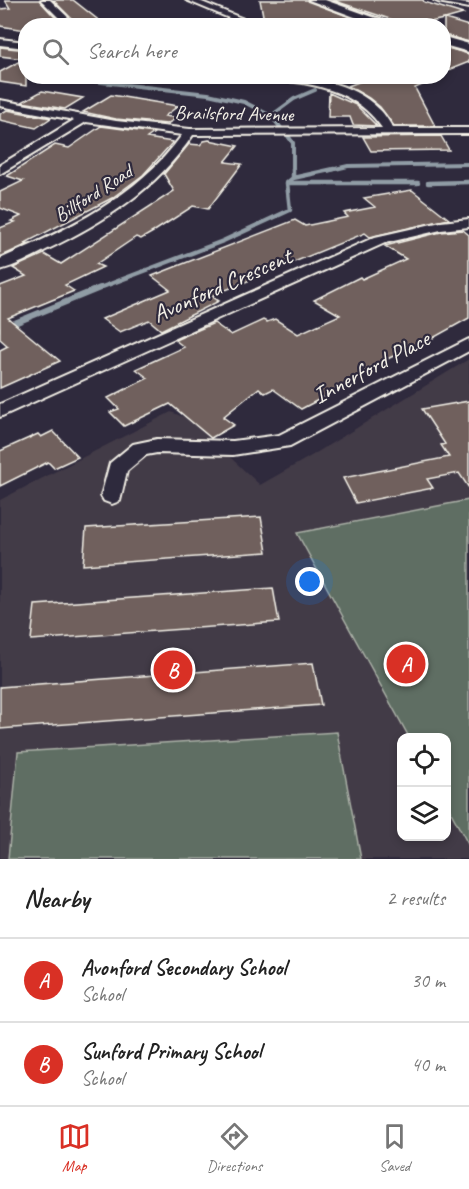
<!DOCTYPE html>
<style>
body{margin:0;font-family:Caveat,sans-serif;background:#f6f6f6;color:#222}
.controls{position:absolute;right:18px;bottom:18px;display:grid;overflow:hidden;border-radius:12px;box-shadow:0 3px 9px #0003}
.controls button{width:54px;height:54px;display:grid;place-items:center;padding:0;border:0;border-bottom:2px solid #e0e0e0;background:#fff;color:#222;font:30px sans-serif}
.you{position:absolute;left:310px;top:582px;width:21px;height:21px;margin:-15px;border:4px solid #fff;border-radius:50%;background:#1a73e8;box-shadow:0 0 0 9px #1a73e833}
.badge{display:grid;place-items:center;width:39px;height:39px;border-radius:50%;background:#d93025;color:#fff;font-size:20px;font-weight:700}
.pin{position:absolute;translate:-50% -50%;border:3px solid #fff;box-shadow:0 2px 6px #0006}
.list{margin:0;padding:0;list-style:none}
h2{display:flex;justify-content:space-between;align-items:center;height:78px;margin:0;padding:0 24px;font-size:26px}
h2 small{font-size:20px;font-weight:400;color:#767676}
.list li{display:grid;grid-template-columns:39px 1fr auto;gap:18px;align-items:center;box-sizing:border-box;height:84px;padding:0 24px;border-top:2px solid #e0e0e0}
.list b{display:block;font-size:22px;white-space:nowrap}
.list p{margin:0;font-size:20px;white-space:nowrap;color:#767676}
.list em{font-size:20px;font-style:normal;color:#767676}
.icon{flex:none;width:33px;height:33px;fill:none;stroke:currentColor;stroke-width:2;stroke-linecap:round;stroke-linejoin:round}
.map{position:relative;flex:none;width:469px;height:859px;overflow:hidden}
.search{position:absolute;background:#fff;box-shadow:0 3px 9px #0003;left:18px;right:18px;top:18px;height:66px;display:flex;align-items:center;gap:15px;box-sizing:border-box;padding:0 21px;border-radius:24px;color:#767676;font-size:22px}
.sheet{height:246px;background:#fff}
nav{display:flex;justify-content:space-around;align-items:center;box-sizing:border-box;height:84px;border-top:2px solid #e0e0e0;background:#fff;font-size:16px;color:#767676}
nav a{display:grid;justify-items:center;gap:3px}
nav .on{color:#d93025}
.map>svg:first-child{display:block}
.built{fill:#423a47;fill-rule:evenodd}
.green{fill:#5f6e64;stroke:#aab0a6;stroke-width:1.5}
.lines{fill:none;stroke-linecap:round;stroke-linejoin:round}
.stream-far2{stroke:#909ca5;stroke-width:4}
.stream-far1{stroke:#909ca5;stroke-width:4.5}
.stream{stroke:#909ca5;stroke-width:6}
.building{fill:#6f615d;stroke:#f4f1e8;stroke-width:1.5}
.street-casing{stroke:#f4f1e8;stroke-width:4}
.secondary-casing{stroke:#f4f1e8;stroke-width:5}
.street{fill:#2f2a3d;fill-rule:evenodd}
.secondary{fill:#2f2a3d;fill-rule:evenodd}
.labels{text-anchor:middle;stroke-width:4.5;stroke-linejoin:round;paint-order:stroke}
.far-street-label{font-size:20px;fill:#f4f1e8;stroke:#2f2a3d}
.street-label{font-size:24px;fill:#f4f1e8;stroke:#2f2a3d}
</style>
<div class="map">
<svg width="469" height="859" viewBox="0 0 469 859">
<rect width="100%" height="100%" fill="#2f2a3d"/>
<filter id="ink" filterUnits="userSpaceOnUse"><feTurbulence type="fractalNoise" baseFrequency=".0167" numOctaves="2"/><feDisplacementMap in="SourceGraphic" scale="12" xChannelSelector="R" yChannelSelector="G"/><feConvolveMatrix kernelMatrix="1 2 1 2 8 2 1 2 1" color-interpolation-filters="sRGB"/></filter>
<g filter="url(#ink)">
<path class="built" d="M469,359V859H0V500L171,412L189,419L260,485L311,456ZM402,738H446V836H402Z"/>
<path class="green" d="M469,500V846L447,805L446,738L409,737L297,533Z
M337,732L361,859H8L18,752Z"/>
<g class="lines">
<path class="stream-far2" d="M48,76L208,94L244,102L271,116
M333,82L341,76
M281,128L271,116L294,99L315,90
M288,136L293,143V171
M327,171L348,166L469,164"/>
<path class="stream-far1" d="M293,178L334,169
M287,183H418
M428,183L469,182
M97,289L223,241L290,210L287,183L293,178V169"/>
<path class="stream" d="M0,329L100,288"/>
</g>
<path class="building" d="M5,0H39L63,26H26V30L0,26V9L10,8Z
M53,0H73L106,26H79Z
M260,0H307L360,21L345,26H265Z
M332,0H423L424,2L463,14L445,19L469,26V42L444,35V19L411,26Z
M0,47L26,50V86L0,82V72L24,59L0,56Z
M444,47L469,54V62L444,72Z
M375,76H443L415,88L435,126H394L380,107L369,98L348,86Z
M42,91L83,98L65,109L22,102Z
M329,93L356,105L377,126L353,125L350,117H328Z
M111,95L178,106L165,116L177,118L167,124L116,119L83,112Z
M7,110L51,118L36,128L0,120V114Z
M101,126L154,133L147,138L173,142L143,175L112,198L25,243L28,244L0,257V228L15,222L11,221L21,216L0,208V192L23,181L7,176L55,145L69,148Z
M441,136L449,150L371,151L363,137Z
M209,140L238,146L225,162L242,164L208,209L193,206L153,232L141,239L136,237L96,264L103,267L65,285L74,291L8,318L60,361L0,388V350L8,346L0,339V286L26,276L13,268L44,254L61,264L174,191L164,174L189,144L200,145L204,141Z
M412,190L449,219L370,237L365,233L211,296L219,301L161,330L149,320L120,332L102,319L170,290L152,276L295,220L305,226L348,217L344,213L375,207L364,198Z
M463,230L469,235V318L424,343L422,342L373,366L347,385L301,409L273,389L265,393L259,388L223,417L234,425L211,438L170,404L124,426L110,412L119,409L108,398L148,378L136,369L184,347L175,340L214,323L231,335L263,320L267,322L275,319L298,334L340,315L314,300L360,277L362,279L406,259L385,246L441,232Z
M469,401V488L459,473L427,479L433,488L356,503L343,478L449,457L441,445L445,444L422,409Z
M53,431L78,457L54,468L48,462L0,486V451L38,434L41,437Z
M261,517L267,552L83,565L86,528Z
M273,588L279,622L31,640L35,605Z
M313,663L321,705L0,729V687Z"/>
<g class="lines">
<g class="street-casing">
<path id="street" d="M41,0H50L77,26H67Z
M186,0H197L261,26H248Z
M434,0L469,4V8L438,2Z
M377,18L380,19V23L353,26Z
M0,39L26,42V48L0,45Z
M271,76C308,76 351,81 379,109C385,114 389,122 393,128H469V134L193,135C156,189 105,222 46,250C32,257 16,266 0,270V259C69,229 137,197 182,135L86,122L0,174V165L74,120L0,106V100L116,121L190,129L382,128C363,100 335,89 303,83C293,81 280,82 271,76Z
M469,219V227L441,230L385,243L0,417V404L375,237L441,222Z
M469,339V351L290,446L233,455L157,453L146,455L127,471L120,501L112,504L104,501L101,496L110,463L133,444L157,439L233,441L279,435Z"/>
</g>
<g class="secondary-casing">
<path id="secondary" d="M309,0H325L398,26H379Z
M444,37L469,44V52L444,45Z"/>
</g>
<use href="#street" class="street"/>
<use href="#secondary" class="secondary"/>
</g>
</g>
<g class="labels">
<g class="far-street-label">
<text transform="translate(234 113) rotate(1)" y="7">Brailsford Avenue</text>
<text transform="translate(93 193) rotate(-33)" y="7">Billford Road</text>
</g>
<g class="street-label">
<text transform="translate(222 285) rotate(-24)" y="8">Avonford Crescent</text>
<text transform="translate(371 367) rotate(-28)" y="8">Innerford Place</text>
</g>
</g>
</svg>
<div class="controls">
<button><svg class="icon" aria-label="locate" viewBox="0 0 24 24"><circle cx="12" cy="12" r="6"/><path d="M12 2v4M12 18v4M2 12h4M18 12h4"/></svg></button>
<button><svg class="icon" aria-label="layers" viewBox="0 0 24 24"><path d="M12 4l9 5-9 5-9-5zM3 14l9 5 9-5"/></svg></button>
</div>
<div class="you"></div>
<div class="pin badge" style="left:406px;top:664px">A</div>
<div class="pin badge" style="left:173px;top:670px">B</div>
<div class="search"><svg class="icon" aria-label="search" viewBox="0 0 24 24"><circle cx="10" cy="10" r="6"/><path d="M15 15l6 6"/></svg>Search here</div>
</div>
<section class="sheet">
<h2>Nearby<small>2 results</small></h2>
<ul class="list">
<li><span class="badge">A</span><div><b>Avonford Secondary School</b><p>School</p></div><em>30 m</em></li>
<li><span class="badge">B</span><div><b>Sunford Primary School</b><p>School</p></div><em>40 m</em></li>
</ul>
</section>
<nav>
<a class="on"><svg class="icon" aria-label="map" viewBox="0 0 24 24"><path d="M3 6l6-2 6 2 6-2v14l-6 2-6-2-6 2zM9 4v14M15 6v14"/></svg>Map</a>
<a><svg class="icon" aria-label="directions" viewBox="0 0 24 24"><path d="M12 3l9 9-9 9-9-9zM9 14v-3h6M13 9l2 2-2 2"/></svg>Directions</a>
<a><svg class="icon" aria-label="saved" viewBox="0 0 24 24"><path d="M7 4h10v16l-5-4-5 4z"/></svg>Saved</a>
</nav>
